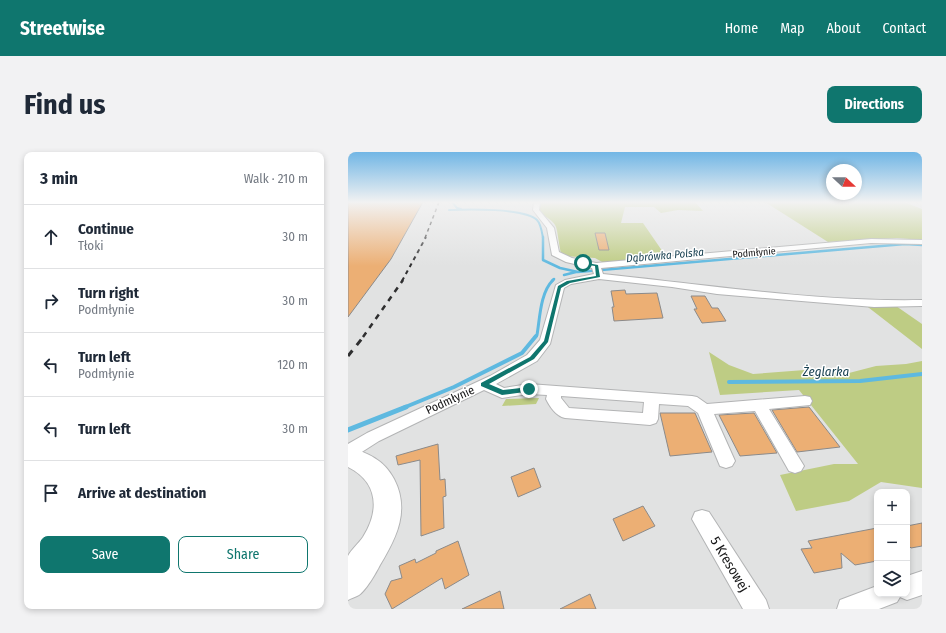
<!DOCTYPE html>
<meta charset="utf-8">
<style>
body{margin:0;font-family:"Fira Sans Condensed",sans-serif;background:#f2f2f3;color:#1f2937}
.controls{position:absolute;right:12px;bottom:12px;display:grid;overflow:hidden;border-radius:8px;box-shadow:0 2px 6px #0003}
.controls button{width:36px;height:36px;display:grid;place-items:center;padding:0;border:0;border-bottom:1px solid #e0e1e3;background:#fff;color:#1f2937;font:20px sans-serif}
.compass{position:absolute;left:478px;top:12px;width:36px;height:36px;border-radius:50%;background:#fff;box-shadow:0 2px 6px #0003;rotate:112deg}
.stop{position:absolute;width:12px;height:12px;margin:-9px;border:3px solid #0f766e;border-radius:50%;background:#fff}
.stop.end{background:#0f766e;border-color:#fff;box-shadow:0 1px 4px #0008}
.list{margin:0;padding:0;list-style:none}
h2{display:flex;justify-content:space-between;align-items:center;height:52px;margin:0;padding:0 16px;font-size:17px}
h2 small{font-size:13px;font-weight:400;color:#747a83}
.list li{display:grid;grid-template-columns:26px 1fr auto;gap:12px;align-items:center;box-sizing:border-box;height:64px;padding:0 16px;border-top:1px solid #e0e1e3}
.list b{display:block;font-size:15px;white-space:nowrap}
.list p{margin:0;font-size:13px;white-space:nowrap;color:#747a83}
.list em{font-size:13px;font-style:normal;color:#747a83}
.actions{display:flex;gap:8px;padding:12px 16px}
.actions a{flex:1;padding:9px 0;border:1px solid #0f766e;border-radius:8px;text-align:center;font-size:14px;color:#0f766e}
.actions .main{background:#0f766e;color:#fff}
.icon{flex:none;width:22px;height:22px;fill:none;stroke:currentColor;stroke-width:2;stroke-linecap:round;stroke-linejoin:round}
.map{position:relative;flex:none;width:574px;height:457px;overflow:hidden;border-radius:8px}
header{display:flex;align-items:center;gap:24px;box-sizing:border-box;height:56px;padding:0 20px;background:#0f766e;color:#fff}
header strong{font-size:19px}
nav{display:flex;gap:22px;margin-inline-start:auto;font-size:14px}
.intro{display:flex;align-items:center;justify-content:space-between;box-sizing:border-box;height:96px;padding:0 24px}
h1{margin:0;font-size:28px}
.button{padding:10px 18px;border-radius:8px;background:#0f766e;color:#fff;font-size:14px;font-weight:700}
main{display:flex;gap:24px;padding:0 24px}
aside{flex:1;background:#fff;border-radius:8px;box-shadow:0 2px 6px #0003}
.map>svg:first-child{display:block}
.green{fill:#becc84}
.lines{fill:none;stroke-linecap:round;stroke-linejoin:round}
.stream-far4{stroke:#5eb9e0;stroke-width:2}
.stream-far3{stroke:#5eb9e0;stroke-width:2.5}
.stream-far2{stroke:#5eb9e0;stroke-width:3}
.stream-far1{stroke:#5eb9e0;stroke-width:4}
.stream{stroke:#5eb9e0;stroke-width:5}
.building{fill:#ecaf74;stroke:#8b8a8a}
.minor-casing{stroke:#b3b4b5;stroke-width:2}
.secondary-casing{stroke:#b3b4b5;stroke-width:2}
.minor{fill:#fff;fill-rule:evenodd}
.secondary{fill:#fff;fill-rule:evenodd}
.rail-far3{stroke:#2f2f30;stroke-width:1.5;stroke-dasharray:3.5 3.5;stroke-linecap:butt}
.rail-far2{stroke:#2f2f30;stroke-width:2;stroke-dasharray:4 4;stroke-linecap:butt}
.rail-far1{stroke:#2f2f30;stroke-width:2.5;stroke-dasharray:5.5 5.5;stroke-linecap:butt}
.rail{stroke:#2f2f30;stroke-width:3;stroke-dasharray:7 7;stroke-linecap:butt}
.route{fill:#0f766e}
.labels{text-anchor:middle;stroke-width:3;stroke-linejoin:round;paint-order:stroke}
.far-street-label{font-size:10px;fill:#161617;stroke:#fff}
.far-water-label{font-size:11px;font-style:italic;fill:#184051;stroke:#fff}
.street-label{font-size:12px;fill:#161617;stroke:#fff}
.water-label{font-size:13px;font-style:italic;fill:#184051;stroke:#fff}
.near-street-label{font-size:14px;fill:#161617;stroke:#fff}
</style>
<header>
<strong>Streetwise</strong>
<nav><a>Home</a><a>Map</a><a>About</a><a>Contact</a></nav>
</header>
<div class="intro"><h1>Find us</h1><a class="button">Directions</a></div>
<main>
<aside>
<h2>3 min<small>Walk · 210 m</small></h2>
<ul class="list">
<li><svg class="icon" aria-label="ahead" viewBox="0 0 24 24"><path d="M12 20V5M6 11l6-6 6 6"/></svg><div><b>Continue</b><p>Tłoki</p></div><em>30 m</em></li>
<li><svg class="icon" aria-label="right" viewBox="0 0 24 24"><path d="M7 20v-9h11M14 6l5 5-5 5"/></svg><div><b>Turn right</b><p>Podmłynie</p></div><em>30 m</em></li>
<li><svg class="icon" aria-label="left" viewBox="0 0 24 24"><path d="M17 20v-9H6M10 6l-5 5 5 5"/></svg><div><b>Turn left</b><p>Podmłynie</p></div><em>120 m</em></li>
<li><svg class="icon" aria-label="left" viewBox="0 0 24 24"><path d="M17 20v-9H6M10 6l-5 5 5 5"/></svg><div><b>Turn left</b></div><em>30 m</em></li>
<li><svg class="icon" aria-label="arrive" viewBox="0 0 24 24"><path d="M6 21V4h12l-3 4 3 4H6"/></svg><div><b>Arrive at destination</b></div></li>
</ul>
<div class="actions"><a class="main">Save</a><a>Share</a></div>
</aside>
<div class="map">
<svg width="574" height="457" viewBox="0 0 574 457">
<rect width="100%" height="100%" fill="#e1e2e2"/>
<path class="green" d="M192,50H347L355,59L330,58L313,61L306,55H277L273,71H295L317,103L313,106L256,111L247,106L216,104L213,101C211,94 210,81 208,75C205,65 186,63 192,50Z
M417,50H556L574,57V88L549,86L480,90Z
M516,152L548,154L574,172V197Z
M361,200L381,213L405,222L470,217L478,220L501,221L528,214L558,212L574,209V336L533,330L501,349L448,359L432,323L486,312H510L451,238L372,243Z
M191,246L188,252L154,254L158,247Z"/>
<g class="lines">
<path class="stream-far4" d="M104,50L109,56L113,57
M101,58C119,57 177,56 189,68C193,72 194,80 195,86"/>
<path class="stream-far3" d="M195,85V108L212,116L230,120L557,92L574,93
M216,123L228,120
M204,129L206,127"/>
<path class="stream-far2" d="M187,185L189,183C192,166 192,141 205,128"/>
<path class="stream-far1" d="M381,230L512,229L574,222
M55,256L106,235L174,201L188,184"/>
<path class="stream" d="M0,278L58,255"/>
</g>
<path class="building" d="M0,50H75L43,107L0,165Z
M247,81H257L261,98H251Z
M277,138L278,142L309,141L315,166L266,169L264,155H266L263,139Z
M343,144H357L364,156H370L378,169L354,171L346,157H349Z
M461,255L492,295L449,300L424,258Z
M312,261H347L364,300L322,304Z
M406,261L429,301L392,304L371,263Z
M90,292L92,328L97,327L98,344L95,345L96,376L73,384L72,308L50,313L48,304Z
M186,316L193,335L170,345L163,325Z
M295,354L307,374L275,389L265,367Z
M574,371V394L563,396L559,392V374Z
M529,376V409L507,413L493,401L494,416L466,421L453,397L464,396L460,389Z
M110,389L121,423L97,437L94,426L44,457L37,442L43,429L54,426L51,414L67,407L68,411L88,401V399Z
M152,439L156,457H114Z
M242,442L248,457H212Z"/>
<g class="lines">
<g class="minor-casing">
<path id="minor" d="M186,50H192L191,58L206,76L211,100L224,106L248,111L523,87L574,88V92L523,91L253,116L255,122C361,133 467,150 574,148V154L526,155L369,142L324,135L251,127L223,132L216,136L202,192L189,209L148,232L156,236L181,232L344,244L349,245L359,252L457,244L462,245L464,249L462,253L421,257L456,314L453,319L447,321L441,319L407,259L366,262L387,309L384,314L378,316L372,314L350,261L340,254L311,252L310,267L308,271L302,273L217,266C208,264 202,255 198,247L199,243L181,242L154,246L136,238L31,289L6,305L0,307V292L19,281L142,224L179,203L192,188L208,133L217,128L246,122L244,116L218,110L204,103L199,76L185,58ZM213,244L296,250L295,261L221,256L213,246Z
M354,358L361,360L418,448L421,457H395L344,367L347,360Z
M574,419V443L559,448L552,445L549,450L531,457H489L492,448L529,434V442H559V424Z"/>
</g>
<g class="secondary-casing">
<path id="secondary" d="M0,295C20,301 36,308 46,327C62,358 49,385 32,413C28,421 18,438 11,443C8,445 3,446 0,448C0,439 0,411 0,404C3,398 11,391 15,385C32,358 30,330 0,315Z"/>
</g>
<use href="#minor" class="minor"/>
<use href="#secondary" class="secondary"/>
<path class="rail-far3" d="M77,86L91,50"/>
<path class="rail-far2" d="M54,129L78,85"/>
<path class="rail-far1" d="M15,185L55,128"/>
<path class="rail" d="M0,204L16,184"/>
</g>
<linearGradient id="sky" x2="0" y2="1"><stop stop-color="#71b6e5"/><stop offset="0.44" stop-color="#f2f2f2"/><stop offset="1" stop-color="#f2f2f2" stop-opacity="0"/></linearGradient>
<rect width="574" height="114" fill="url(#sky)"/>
<path class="route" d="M234,110L250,113L252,125L222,131L213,136L200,190L186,207L141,232L155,238L181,235L184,236V239L154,243L133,234V231L182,205L196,189L210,134L219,129L248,124L247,114L234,112Z"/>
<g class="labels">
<g class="far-street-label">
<text transform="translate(406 100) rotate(-5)" y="4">Podmłynie</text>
</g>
<g class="far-water-label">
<text transform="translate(317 103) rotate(-5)" y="4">Dąbrówka Polska</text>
</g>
<g class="street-label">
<text transform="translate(102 248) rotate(-25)" y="4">Podmłynie</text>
</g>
<g class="water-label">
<text x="478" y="224">Żeglarka</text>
</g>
<g class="near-street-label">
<text transform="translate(382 412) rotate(59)" y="5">5 Kresowej</text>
</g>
</g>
</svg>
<div class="controls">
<button>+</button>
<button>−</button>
<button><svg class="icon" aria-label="layers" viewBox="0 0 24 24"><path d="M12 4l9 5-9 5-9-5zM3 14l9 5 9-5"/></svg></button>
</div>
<svg class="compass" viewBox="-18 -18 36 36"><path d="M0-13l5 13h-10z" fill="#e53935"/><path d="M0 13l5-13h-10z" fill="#747a83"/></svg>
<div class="stop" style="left:235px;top:111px"></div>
<div class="stop end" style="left:181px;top:237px"></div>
</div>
</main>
